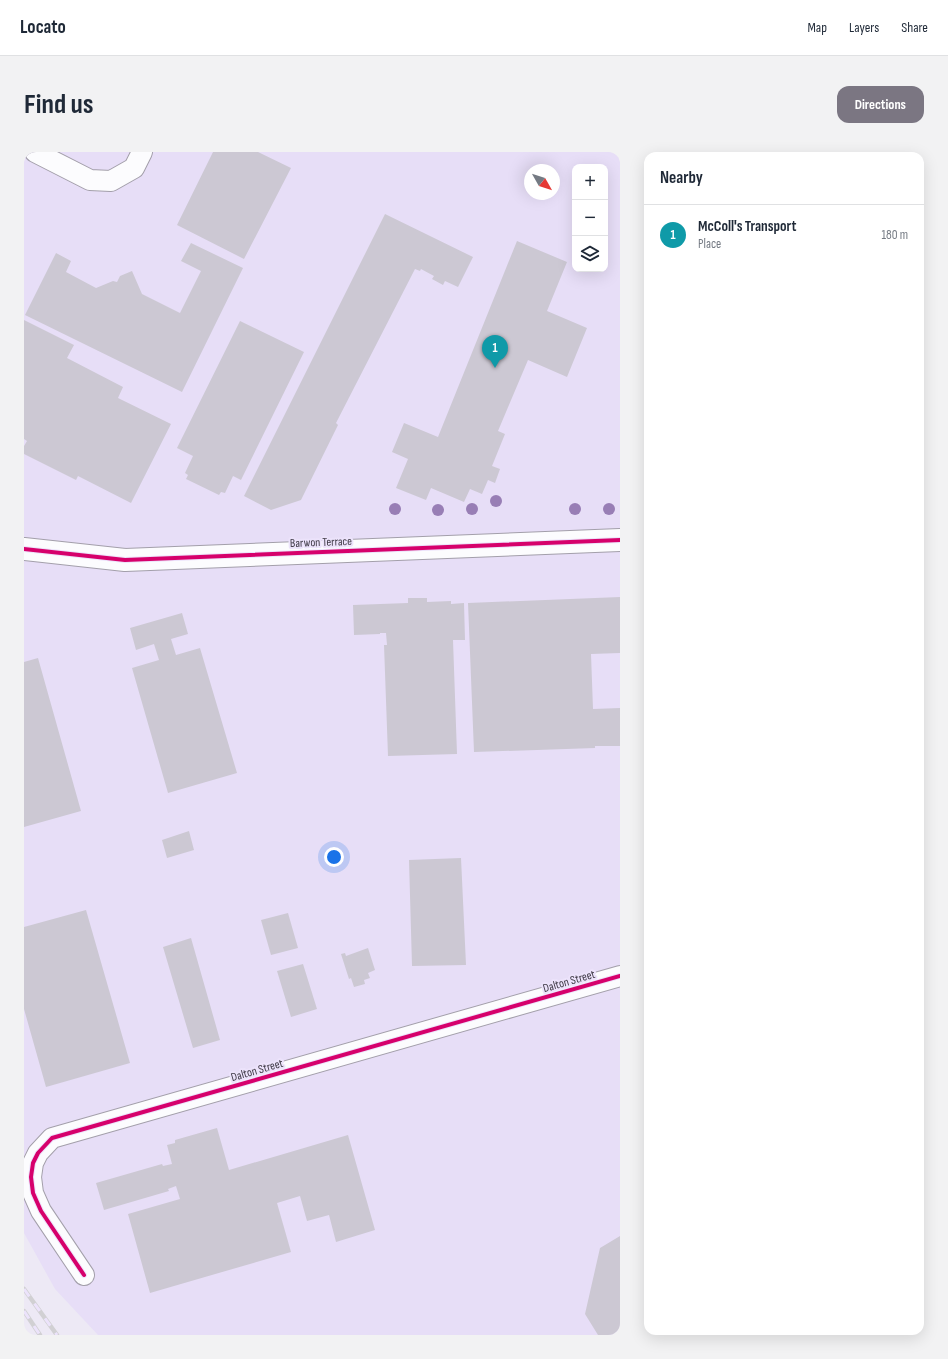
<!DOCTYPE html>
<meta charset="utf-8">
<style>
body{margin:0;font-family:"Sofia Sans Condensed",sans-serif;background:#f2f2f3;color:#1f2937}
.controls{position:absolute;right:12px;top:12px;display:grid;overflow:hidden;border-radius:8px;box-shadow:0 4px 16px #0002}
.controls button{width:36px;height:36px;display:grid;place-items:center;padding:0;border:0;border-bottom:1px solid #e0e1e3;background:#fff;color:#1f2937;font:20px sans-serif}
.compass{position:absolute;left:500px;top:12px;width:36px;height:36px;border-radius:50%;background:#fff;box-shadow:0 4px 16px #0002;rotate:129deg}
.you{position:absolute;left:310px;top:705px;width:14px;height:14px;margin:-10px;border:3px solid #fff;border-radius:50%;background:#1a73e8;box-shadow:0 0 0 6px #1a73e833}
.badge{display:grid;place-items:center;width:26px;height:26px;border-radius:50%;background:#7b7682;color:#fff;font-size:13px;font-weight:700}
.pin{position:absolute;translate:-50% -33px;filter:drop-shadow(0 1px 2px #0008)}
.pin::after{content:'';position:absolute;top:21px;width:14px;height:12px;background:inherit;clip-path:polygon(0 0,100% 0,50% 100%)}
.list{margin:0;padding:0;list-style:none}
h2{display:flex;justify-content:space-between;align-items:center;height:52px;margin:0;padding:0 16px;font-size:17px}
h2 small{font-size:13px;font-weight:400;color:#747a83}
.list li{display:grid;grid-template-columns:26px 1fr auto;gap:12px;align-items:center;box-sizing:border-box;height:60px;padding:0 16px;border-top:1px solid #e0e1e3}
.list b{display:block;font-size:15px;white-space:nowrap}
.list p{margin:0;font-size:13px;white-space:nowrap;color:#747a83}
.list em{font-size:13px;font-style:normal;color:#747a83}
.icon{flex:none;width:22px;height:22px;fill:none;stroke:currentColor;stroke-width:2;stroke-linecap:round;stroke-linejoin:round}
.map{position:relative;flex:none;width:596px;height:1183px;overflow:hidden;border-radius:12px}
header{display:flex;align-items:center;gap:24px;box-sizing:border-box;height:56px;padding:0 20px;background:#fff;border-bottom:1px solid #e0e1e3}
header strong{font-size:19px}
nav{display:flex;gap:22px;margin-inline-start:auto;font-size:14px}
.intro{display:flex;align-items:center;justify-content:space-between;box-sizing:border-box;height:96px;padding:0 24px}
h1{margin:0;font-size:28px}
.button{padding:10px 18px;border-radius:12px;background:#7b7682;color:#fff;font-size:14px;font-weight:700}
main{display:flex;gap:24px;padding:0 24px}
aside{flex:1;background:#fff;border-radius:12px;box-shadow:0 4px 16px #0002}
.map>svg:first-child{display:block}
.built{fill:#e7def7;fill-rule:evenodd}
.building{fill:#ccc8d3}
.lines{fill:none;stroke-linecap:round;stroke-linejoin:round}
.minor-casing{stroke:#a39faa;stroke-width:22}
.tertiary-casing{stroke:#a39faa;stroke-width:24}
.minor{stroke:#fcfcfe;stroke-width:20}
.tertiary{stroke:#fcfcfe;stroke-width:22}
.rail-casing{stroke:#d1d0d3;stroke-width:4.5}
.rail{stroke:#ece3fb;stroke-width:3;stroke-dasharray:9;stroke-linecap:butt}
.cycleway-casing{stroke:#ece3fb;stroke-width:6}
.cycleway{stroke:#d6006c;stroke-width:4}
.tree{fill:#987eb5}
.labels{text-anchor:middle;stroke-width:4;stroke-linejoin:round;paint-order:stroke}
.street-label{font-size:12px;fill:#3d3844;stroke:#ece3fb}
</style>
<header>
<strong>Locato</strong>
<nav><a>Map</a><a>Layers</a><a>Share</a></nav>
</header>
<div class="intro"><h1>Find us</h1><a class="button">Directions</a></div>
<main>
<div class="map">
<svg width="596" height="1183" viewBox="0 0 596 1183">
<rect width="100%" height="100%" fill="#ede9f5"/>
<path class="built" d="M0,0H596V1183H74L31,1137L0,1081ZM551,15H581V117H551ZM506,18H530V42H506Z"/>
<path class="building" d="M189,0H234L267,16L220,107L153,73Z
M361,62L449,105L434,135L421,129L419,133L408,127L410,124L397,117L396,119L391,117L312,271L314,273L277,348L247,358L220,344Z
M493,89L543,110L523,159L563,176L543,225L504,208L474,279L481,282L468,314L476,317L471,331L464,328L458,342L446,337L440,350L407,336L402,348L372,336L384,307L368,300L380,271L414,285Z
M167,91L219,116L158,240L1,163L32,101L47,109L42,120L72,136L89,129L93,130L96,124L108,119L118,142L156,161L177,119L157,109Z
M0,168L50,193L43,206L99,235L94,246L147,272L107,351L54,324L52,328L0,302V294L3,289L0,287Z
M216,169L280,200L217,328L209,324L201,341L197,340L195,343L162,327L164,323L161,321L169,304L153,296Z
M596,445V501L567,502L569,557L596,556V594H571V596L450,600L444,451Z
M384,446H403V450L427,449V452L440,451L441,488H429L433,602L364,604L360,493H363L362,481H356V482L330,483L329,453L384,451Z
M158,461L164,482L147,487L152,503L176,496L213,621L144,641L108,516L135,508L130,492L112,498L106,476Z
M14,506L57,659L0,675V510Z
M165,679L170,698L143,706L138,688Z
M437,706L442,813L388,814L385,708Z
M62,758L106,911L22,935L0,857V775Z
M264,761L274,796L247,803L237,768Z
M167,786L196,888L169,896L139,795Z
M344,796L351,818L344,821L346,826L340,828L341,832L330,835L327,826L325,827L317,802L321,801L322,804Z
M279,812L293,857L267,865L253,819Z
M193,976L205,1018L324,983L351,1078L312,1090L305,1063L283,1069L276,1044L253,1051L267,1100L126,1141L104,1062L156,1047L152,1034L144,1037L145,1039L80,1058L72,1031L138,1012L139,1014L148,1012L143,993L151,991V988Z
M596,1084V1183H574L561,1162L576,1096Z"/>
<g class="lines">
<g class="minor-casing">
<path id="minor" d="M11,0L66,28L87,29L110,16L118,0
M60,1123L17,1059L9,1041L7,1025L9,1011L14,1001L28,986L596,824"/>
</g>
<g class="tertiary-casing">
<path id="tertiary" d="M0,397L101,408L596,388"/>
</g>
<use href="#minor" class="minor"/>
<use href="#tertiary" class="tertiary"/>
<g class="rail-casing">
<path id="rail" d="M0,1137L33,1183
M0,1159L16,1183"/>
</g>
<use href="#rail" class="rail"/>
<g class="cycleway-casing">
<path id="cycleway" d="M0,397L101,408L596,388
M60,1123L17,1059L9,1041L7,1025L9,1011L14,1001L28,986L596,824"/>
</g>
<use href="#cycleway" class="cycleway"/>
</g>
<g class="tree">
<circle cx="472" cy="349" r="6"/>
<circle cx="371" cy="357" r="6"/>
<circle cx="448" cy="357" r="6"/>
<circle cx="551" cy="357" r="6"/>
<circle cx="585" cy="357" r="6"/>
<circle cx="414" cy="358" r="6"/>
</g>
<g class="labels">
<g class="street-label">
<text transform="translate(297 390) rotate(-2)" y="4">Barwon Terrace</text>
<text transform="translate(545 829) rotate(-16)" y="4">Dalton Street</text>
<text transform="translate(233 918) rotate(-16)" y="4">Dalton Street</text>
</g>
</g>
</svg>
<div class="controls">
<button>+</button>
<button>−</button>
<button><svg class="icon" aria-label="layers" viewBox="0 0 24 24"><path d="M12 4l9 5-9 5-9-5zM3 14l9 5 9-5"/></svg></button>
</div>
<svg class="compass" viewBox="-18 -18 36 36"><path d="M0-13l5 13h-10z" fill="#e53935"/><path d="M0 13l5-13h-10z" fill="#747a83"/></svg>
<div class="you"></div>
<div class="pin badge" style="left:471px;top:216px;background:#0f9aa8">1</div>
</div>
<aside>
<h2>Nearby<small></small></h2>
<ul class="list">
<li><span class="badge" style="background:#0f9aa8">1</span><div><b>McColl's Transport</b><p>Place</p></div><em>180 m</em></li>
</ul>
</aside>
</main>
